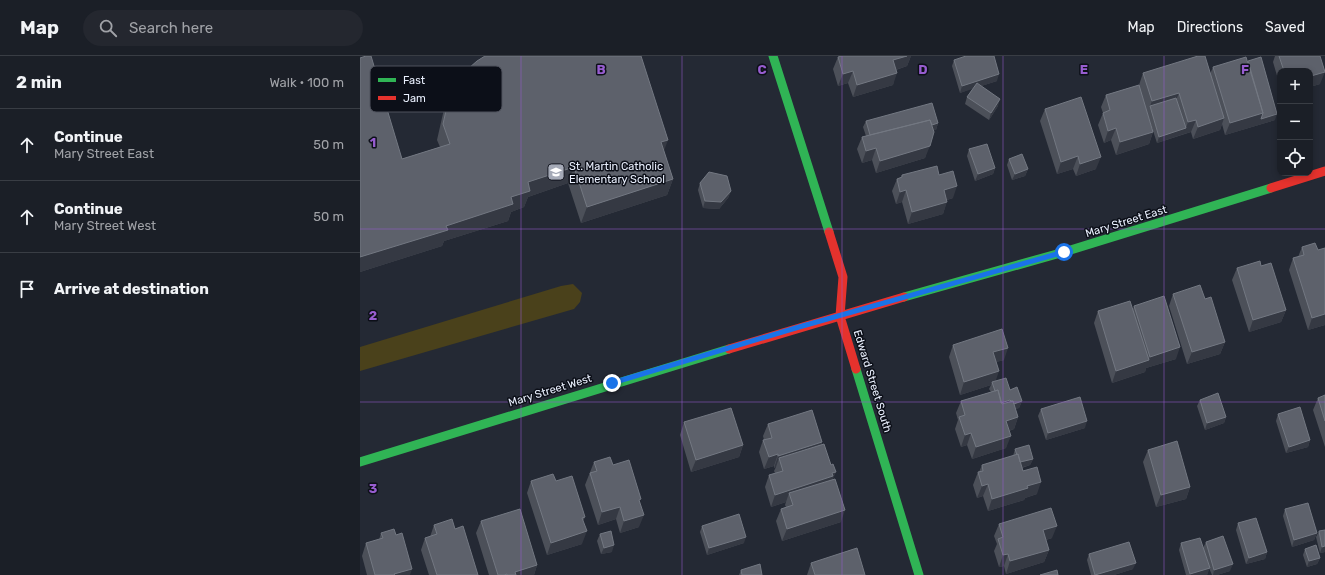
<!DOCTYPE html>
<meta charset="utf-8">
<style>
body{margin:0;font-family:Rubik,sans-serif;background:#24272f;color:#f1f3f6}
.controls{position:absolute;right:12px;top:12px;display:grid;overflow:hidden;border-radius:8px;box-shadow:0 2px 6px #0003}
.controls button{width:36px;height:36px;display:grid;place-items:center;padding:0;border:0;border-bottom:1px solid #393d44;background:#1b1f27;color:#f1f3f6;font:20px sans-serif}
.stop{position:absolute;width:12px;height:12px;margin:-9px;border:3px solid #1a73e8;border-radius:50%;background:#fff}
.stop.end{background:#1a73e8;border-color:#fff;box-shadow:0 1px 4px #0008}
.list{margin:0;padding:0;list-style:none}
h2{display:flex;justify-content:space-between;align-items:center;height:52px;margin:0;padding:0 16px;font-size:17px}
h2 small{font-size:13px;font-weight:400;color:#a0a2a7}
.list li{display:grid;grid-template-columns:26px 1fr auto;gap:12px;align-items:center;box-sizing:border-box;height:72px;padding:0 16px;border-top:1px solid #393d44}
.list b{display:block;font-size:15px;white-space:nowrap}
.list p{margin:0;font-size:13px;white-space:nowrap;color:#a0a2a7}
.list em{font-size:13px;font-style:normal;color:#a0a2a7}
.icon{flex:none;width:22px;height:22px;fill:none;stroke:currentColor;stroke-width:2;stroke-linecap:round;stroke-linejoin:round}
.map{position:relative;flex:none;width:965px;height:519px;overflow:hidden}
header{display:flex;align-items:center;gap:24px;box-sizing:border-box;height:56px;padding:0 20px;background:#1b1f27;border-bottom:1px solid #393d44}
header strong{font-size:19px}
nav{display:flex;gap:22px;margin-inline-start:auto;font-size:14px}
.search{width:280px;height:36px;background:#24272f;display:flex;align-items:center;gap:10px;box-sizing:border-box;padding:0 14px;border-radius:22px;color:#a0a2a7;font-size:15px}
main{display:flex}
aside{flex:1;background:#1b1f27}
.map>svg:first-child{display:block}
.green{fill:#4a411b}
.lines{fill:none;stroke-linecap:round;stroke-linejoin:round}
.fast{stroke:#30b455;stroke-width:9}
.jam{stroke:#e5322d;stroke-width:9}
.wall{fill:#4c5059}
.shaded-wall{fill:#353943}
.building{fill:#5d616b;stroke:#737882}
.route{stroke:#1a73e8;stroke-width:5}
.grid{fill:none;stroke:#975dcf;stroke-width:1;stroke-opacity:0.55}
.labels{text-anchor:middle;stroke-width:3;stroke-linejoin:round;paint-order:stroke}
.poi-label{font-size:11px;fill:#eaf0fe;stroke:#0c0f18;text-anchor:start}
.street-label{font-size:11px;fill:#eaf0fe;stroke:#0c0f18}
.key{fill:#0c0f18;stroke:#4f525d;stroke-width:1}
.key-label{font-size:11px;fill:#eaf0fe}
.grid-label{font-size:13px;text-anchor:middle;font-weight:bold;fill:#975dcf;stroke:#0c0f18;stroke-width:3;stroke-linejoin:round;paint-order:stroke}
</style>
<header>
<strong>Map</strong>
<div class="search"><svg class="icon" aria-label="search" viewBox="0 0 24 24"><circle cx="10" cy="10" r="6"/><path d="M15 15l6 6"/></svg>Search here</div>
<nav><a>Map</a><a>Directions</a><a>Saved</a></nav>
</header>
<main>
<aside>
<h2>2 min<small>Walk · 100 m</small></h2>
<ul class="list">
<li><svg class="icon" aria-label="ahead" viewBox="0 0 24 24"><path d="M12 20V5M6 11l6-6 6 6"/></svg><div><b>Continue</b><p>Mary Street East</p></div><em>50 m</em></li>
<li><svg class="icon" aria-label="ahead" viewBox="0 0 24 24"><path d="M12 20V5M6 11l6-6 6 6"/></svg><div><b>Continue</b><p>Mary Street West</p></div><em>50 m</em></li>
<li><svg class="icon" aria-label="arrive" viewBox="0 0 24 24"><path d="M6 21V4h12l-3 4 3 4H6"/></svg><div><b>Arrive at destination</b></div></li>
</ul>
</aside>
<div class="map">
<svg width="965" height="519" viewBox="0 0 965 519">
<rect width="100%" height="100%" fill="#242934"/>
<path class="green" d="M213,228L222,237L220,246L214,253L0,315V291L201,230Z"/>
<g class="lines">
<path class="fast" d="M413,0L469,176
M544,241L704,196L911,132
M496,313L559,519
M0,406L369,293"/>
<path class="jam" d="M911,132L965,115
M469,176L483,221L480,260L496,313
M369,293L544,241"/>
</g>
<path class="wall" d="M482,0H551L547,10L536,14L533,29L493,41L488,27L478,30L473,13L478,1Z
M915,0H960V28L950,31V15H920V30L913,6Z
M0,2L42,103L80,91L77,84L84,53L90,37L304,95L313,123L307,139L221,167L208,127L168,141L164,151L151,156L148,165L84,185L82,190L0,216Z
M594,4L637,25L621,30L638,50L629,64L605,48L607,41L613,32L600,37L592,10Z
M888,5L915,64L865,79L862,68L860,74L833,83L831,76L797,87L784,47L793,76L789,88L756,99L751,84L744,87L738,69L743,57L741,51L746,39L779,29L783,17L850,18L853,11Z
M685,53L736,113L716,120L713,113L697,118L680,65Z
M506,65L578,67L576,74H573L565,102L516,117L512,104L502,107L497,93L502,81L506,80L503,71Z
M609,93L635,112L633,118L615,125L607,100Z
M649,103L668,113L665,120L652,124L647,109Z
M542,119H579L593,142L587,144L583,158L548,168L542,146L536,148L532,135L537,123L541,122Z
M340,127L371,135L368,142L359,153L343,152L338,134Z
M942,191L958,194L965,269L948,274L929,214L933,202L938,201Z
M901,210L926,254L921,266L889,276L872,224L877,212Z
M813,238L845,243L865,286L860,298L827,308L809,250Z
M774,250L816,303L786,312L785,316L752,327L734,267L738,255L773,253Z
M593,289L644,304L636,306V325L650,334L662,345L659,352L655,353L658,361L654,373L649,375L646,392L612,403L607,389L601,391L595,373L598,364L596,357L601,345L631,336L629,333L631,329L600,339L589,301Z
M965,339V391L953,354L958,342Z
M840,344L866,361L864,367L845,374L837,350Z
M681,353L725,372L686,384L678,360Z
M918,358L950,384L948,391L926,397L916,365Z
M324,366L383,389L379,401L331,416L320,379Z
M408,368L462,386L461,389L473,424L481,466L422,485L416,465L421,453L426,451L425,449L426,446L411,451L405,431L409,419L415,417L414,415L416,411L414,412V410L404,413L399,396L403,384H404L403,380Z
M655,393L673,403L670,409L662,412L663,415L677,438L665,442L664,444L628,455L623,440L617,442L613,429L618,416H619L622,409L653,400Z
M788,394L830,431L826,443L796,451L783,406Z
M234,406L253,409L280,447L279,471L260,477L256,463L238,469L225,429Z
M171,425H196L225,461L223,465L222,488L187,499L167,437Z
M925,453L957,477L954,484L932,491L923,460Z
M121,465L177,509L174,519H129L116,477Z
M878,467L907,496L905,503L886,508L876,474Z
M639,468L692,482L686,484L689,494L684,506L646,518L644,510L639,511L634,495L637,488L634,480Z
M74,469L95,473L118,519H69L61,494L65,482L70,481Z
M342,470L384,487L347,499L340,476Z
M959,475L965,496L960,497L956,481Z
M21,477L50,519H7L2,500L6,487L19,484Z
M240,478L252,496L241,498L237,485Z
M846,486L870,515L857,519H852L849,512L847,519H826L819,494L821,487L843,492Z
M945,493L960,502L957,508L947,511L943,499Z
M729,498L773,513L754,519H731L727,504Z
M451,507L505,519H447Z
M381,514L402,519H379Z"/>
<path class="shaded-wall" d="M547,0H551L547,10L529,16L533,4Z
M493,15L488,27L478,30L483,18Z
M965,16L960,28L950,31V22L951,20Z
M537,17L533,29L493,41L497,29Z
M639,18L637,25L600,37L602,30Z
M819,37L814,49L790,50L792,45Z
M640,43L638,50L629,64L631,57Z
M903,57L917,58L915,64L865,79L870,67Z
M864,62L860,74L833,83L838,71Z
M836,64L831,76L824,78L828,66Z
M578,67L576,74L509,90L511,83Z
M756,72L751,84L744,87L748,75Z
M826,72L824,78L797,87L799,81Z
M793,76L789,88L756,99L760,86Z
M308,84L302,100L301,86Z
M570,90L565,102L516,117L520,105Z
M516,92L512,104L502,107L506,95Z
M718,100L713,113L697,118L701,106Z
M741,101L736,113L716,120L720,108Z
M214,111L208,127L168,141L164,151L151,156L148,165L84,185L82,190L0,216V201L86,170L168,126Z
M635,112L633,118L615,125L618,118Z
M668,113L665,120L652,124L655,118Z
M313,123L307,139L221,167L227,151Z
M597,130L593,142L580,146L584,134Z
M546,134L542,146L536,148L540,136Z
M371,135L368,142L359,153L343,152L345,145Z
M587,146L583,158L548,168L552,156Z
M926,254L921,266L889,276L893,264Z
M965,258V269L948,274L952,262Z
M865,286L860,298L827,308L832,296Z
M820,291L816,303L786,312L785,316L752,327L756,315L789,304L790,301Z
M648,292L644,304L629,308L633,296Z
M639,315L635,327L632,326L631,329L600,339L604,326Z
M650,344L648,350L639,347Z
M662,345L659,352L649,355L651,348Z
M658,361L654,373L642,377L646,365Z
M866,361L864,367L845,374L847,367Z
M727,365L725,372L686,384L688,377Z
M611,377L607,389L601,391L605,379Z
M651,380L646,392L612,403L616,391Z
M950,384L948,391L926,397L929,391Z
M462,386L458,398L419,402L416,411L414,412L418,400Z
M383,389L379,401L331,416L336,404Z
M418,398L414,410L404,413L409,401Z
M673,403L670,409L656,413L659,407Z
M476,416L471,428L429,437L426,446L411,451L415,439Z
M681,426L677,438L665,442L664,444L628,455L632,443L667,430Z
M628,428L623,440L617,442L622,430Z
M830,431L826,443L796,451L801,439Z
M260,451L256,463L238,469L242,456Z
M485,454L481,466L422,485L427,473Z
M284,459L279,471L260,477L264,465Z
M697,470L692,482L678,486L683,474Z
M227,475L222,488L187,499L191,487Z
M957,477L954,484L932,491L934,484Z
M386,481L384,487L347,499L349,492Z
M254,489L252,496L241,498L244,492Z
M965,490V496L960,497L962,491Z
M689,494L684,506L646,518L650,505Z
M907,496L905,503L886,508L889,502Z
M648,498L644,510L639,511L643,499Z
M960,502L957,508L947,511L949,505Z
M776,507L773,513L754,519H735Z
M873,508L870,515L857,519H853L854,514Z
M177,509L174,519H153L155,516Z
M850,512L847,519H830V518Z
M52,513L50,519H34V518Z"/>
<path class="building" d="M6,0H11L42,103L90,88L83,68L90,37L101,19L117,5L125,0H281L308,84L301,86L313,123L227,151L214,111L168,126L170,135L151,141L153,148L86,170L88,174L0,201V2Z
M482,0H547L533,4L537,17L497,29L493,15L483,18L478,1Z
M606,0H634L639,18L602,30L594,4Z
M838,0H845L864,62L838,71L836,64L828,66L819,37L792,45L783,17Z
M919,0H960L965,16L951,20L952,24L950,25V15H924Z
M886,1L903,57L870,67L853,11Z
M901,1L917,58L901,63L903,57L888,5Z
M617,27L640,43L631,57L607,41Z
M779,29L793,76L760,86L756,72L748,75L743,57L750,54L746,39Z
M721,41L741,101L720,108L718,100L701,106L685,53Z
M816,42L826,72L799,81L790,50Z
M572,47L578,67L572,69L570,64L510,79L506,65Z
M570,64L574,76L570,90L520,105L516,92L506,95L502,81Z
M627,88L635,112L618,118L609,93Z
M662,98L668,113L655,118L649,103Z
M577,110L579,119L593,115L597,130L584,134L587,146L552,156L546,134L540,136L537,123L542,121V119Z
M349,116L367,120L371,135L361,146L345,145L340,127Z
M955,187L958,194L965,192V258L952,262L933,202L944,199L942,191Z
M900,205L901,210L911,207L926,254L893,264L877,212Z
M840,229L845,243L851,241L865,286L832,296L813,238Z
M804,240L820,291L790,301L774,250Z
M770,245L789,304L756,315L738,255Z
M642,273L648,292L633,296L639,315L604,326L593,289Z
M646,322L650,334L657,331L662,345L654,348L653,345H651L650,344L641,347L638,334L635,335L632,326Z
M638,334L642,348L653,345L658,361L646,365L651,380L616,391L611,377L605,379L599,361L605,359L601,345Z
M858,337L866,361L847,367L840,344Z
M965,339V365L958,342Z
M720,341L727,365L688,377L681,353Z
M940,351L950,384L929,391L918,358Z
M371,352L383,389L336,404L324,366Z
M452,354L462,386L418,400V398L409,401L403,384L412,382L408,368Z
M817,385L830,431L801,439L788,394Z
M464,388L471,409L473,408L476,416L472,417L473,420L415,439L409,419L423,415L419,402Z
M669,389L673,403L660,406L658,398L657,399L655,393Z
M658,398L663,415L677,411L681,426L667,430L668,432L632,443L628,428L622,430L618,416L623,415L622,409Z
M250,401L253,409L269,404L281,443L279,444L284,459L264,465L260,451L242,456L230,417L237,415L234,406Z
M193,418L196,425L212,420L225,461L222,462L227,475L191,487L171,425Z
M475,423L485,454L427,473L421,453L433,449L429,437Z
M948,447L957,477L934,484L925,453Z
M691,452L697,470L683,474L689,494L650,505L648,498L643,499L638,483L643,481L639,468Z
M160,453L177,509L155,516L156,519H147V518L144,519H138L121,465Z
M379,458L386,481L349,492L342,470Z
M896,462L907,496L889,502L878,467Z
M92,463L95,473L103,470L118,519H77L65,482L77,478L74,469Z
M34,473L36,479L42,477L52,513L34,518L35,519H15L6,487L23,482L21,477Z
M965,474V490L962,491L959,475Z
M251,475L254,489L244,492L240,478Z
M863,480L873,508L854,514L846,486Z
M840,482L850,512L830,518L821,487Z
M769,486L776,507L735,519L729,498Z
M956,489L960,502L949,505L945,493Z
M497,492L505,519H455L451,507Z
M400,508L402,519H382L381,514Z
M697,514L698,519H680Z"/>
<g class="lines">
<path class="route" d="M252,327L439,271L704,196"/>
</g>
<path class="grid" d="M161,0V519M322,0V519M482,0V519M643,0V519M804,0V519M0,173H965M0,346H965"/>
<defs>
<g id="school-square" transform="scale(0.9)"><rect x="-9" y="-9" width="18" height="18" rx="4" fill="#a5aab7" stroke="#0c0f18"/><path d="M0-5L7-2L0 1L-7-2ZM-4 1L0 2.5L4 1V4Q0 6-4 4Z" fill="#fff"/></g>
</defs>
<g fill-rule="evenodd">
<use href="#school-square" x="196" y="116"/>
</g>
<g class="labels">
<g class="poi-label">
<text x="209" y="114">St. Martin Catholic<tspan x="209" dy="13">Elementary School</tspan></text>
</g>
<g class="street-label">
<text transform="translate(766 165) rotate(-17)" y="4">Mary Street East</text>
<text transform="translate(513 325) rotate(73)" y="4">Edward Street South</text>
<text transform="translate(190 334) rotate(-17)" y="4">Mary Street West</text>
</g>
</g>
<rect x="10" y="10" width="132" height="46" rx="6" class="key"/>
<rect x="18" y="22" width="18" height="4" fill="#30b455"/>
<rect x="18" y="40" width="18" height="4" fill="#e5322d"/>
<g class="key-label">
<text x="43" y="28">Fast</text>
<text x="43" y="46">Jam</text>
</g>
<g class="grid-label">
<text x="241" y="18">B</text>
<text x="402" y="18">C</text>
<text x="563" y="18">D</text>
<text x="724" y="18">E</text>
<text x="885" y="18">F</text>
<text x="13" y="91">1</text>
<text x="13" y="264">2</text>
<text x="13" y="437">3</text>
</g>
</svg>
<div class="controls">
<button>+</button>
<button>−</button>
<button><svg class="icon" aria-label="locate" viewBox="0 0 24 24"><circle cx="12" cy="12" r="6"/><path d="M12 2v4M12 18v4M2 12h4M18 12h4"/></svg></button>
</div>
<div class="stop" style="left:704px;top:196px"></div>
<div class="stop end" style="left:252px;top:327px"></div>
</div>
</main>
